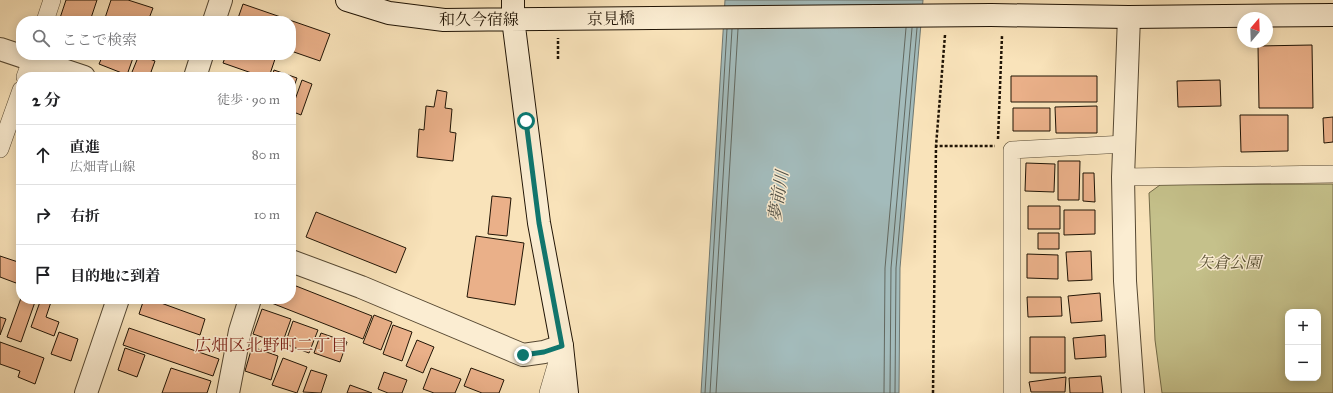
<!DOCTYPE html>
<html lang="ja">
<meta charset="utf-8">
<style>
body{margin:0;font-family:"IM FELL Great Primer","Noto Serif JP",serif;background:#f2f2f2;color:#202124}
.controls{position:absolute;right:12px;bottom:12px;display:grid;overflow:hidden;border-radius:8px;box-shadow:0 2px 10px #0003}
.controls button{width:36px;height:36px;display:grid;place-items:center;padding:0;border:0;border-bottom:1px solid #e0e0e0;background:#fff;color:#202124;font:20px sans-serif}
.compass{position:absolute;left:1237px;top:12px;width:36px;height:36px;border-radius:50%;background:#fff;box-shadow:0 2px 10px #0003;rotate:19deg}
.stop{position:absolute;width:12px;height:12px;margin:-9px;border:3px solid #0f766e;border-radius:50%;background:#fff}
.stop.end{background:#0f766e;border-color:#fff;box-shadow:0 1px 4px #0008}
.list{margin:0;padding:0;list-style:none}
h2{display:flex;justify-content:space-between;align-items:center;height:52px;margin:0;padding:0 16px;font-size:17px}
h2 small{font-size:13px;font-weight:400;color:#757577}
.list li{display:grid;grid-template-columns:26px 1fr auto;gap:12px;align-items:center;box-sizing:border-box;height:60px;padding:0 16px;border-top:1px solid #e0e0e0}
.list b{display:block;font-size:15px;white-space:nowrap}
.list p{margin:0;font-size:13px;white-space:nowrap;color:#757577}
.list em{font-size:13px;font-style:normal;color:#757577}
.icon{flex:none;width:22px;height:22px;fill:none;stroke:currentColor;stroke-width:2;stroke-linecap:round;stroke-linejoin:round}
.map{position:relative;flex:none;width:1333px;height:393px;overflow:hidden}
.search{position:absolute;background:#fff;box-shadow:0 2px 10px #0003;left:16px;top:16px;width:280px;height:44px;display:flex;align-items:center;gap:10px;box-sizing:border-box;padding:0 14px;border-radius:16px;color:#757577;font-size:15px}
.panel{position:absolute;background:#fff;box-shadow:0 2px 10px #0003;left:16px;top:72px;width:280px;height:232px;border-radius:16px}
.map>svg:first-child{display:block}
.green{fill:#c5c18b;stroke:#726a48;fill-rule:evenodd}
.water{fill:#a3bbbb;stroke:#6f7872}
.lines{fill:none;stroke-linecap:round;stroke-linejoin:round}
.shore{stroke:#626860;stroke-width:1}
.building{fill:#eab089;stroke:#201405}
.minor-casing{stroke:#564832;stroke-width:18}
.tertiary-casing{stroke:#564832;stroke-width:24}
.secondary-casing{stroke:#201405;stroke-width:24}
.path{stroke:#201405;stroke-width:2.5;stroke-dasharray:3 2;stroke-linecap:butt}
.minor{stroke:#fbedd2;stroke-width:17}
.tertiary{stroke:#fbedd2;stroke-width:22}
.secondary{stroke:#fbedd2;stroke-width:22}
.secondary-bridge-casing{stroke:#201405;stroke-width:24;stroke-linecap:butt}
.secondary-bridge{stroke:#fbedd2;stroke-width:22}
.route{stroke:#0f766e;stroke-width:5}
.labels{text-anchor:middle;stroke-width:3;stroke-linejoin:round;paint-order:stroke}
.street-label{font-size:16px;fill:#201405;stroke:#fbedd2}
.park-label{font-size:16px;font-style:italic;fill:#5a5134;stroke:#fbedd2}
.water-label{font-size:17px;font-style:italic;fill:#4e4e45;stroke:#fbedd2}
.neighbourhood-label{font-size:17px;fill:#7a1f14;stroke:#fbedd2}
</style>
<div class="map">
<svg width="1333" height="393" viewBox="0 0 1333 393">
<rect width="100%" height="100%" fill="#f9e3ba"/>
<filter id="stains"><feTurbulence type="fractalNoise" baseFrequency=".005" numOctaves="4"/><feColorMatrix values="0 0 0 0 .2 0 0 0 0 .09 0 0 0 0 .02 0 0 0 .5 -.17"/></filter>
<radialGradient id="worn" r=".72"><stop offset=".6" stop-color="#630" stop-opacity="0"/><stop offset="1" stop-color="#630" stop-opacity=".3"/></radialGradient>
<path class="green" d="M1333,184V393H1162L1155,340L1149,193L1160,185ZM1288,312H1318V378H1288Z"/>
<path class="water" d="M725,0H923L900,268L899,393H701Z"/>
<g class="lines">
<path class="shore" d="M705,393L727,29
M710,393L732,29
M716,393L738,29
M884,393L885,268L906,28
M890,393L891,268L912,28
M895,393L896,268L917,28"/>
</g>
<path class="building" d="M66,0H97L90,21H59Z
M111,0H128L153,8L148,21H104Z
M243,4L330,34L320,61L291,51V21H237Z
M1312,45L1313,108H1259L1258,46Z
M103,55H134L127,75L99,64Z
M139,55L155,61L151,72L165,77H130Z
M226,55H273L276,56L269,77H263L223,63Z
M274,70L297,78L291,95V77H272Z
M1011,76H1097V102H1011Z
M302,80L312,84L301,115L291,111Z
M1220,80L1221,106L1178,107L1177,81Z
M437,90L447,92L445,108L452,109L450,132L456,133L453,161L417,157L419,129L424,130L426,106L434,107Z
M1097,106V133H1056L1055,107Z
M1013,108H1050V131H1013Z
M1240,115H1288V151L1241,152Z
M1333,117V142L1324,143L1323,118Z
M1058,161H1080L1079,200H1058Z
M1026,163L1055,164L1054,192L1025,191Z
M1083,173H1094L1095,202L1083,201Z
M492,196L511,198L507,236L488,234Z
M1028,206H1060V229H1028Z
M1064,210H1095V234L1064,235Z
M316,212L406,248L396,273L306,237Z
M1038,233H1059V249H1038Z
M476,236L524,243L515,305L467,297Z
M1091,251L1092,280L1068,281L1066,252Z
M1027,254L1058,255V279L1027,278Z
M0,256L21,263V270L16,283L0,277Z
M291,284L372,316L363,339L269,302L270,299H291Z
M1100,293L1102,321L1071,323L1068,296Z
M1027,297H1061L1062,316L1028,317Z
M21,298L36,299L21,342L7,337Z
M41,299H52L46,317L59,322L54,336L31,327Z
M144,299H150L205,319L200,335L139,314Z
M262,309L291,319L282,344L253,334Z
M374,315L392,322L381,350L363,343Z
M0,317L6,319L0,335Z
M293,321L318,330L309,353L285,344Z
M393,325L412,332L402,361L383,354Z
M129,328L219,359L213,376L123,345Z
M59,332L78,339L71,361L51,354Z
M321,333L347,342L340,362L314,353Z
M1105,335L1106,357L1075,359L1073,338Z
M1030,337H1065V373H1030Z
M417,340L434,347L423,373L406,366Z
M0,342L44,358L35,384L18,377L20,371L0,364Z
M252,347L278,356L271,380L245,371Z
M125,348L145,355L137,377L118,370Z
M283,358L307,367L297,393L272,385Z
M171,368L211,381L207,393H162Z
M431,368L461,379L455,393H434L423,389Z
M471,368L504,380L499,393H482L464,386Z
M311,370L327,375L321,393L303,392Z
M384,372L407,380L402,393H388L378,389Z
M1101,376L1103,393H1070L1069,378Z
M1066,377L1065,392H1031L1029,382Z
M350,385L372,393H347Z"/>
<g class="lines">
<g class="minor-casing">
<path id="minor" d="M45,21L52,0
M25,77L33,55
M0,149L21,90
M1123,177L1333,174
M548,393L560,352
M1012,393V150L1125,144"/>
</g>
<g class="tertiary-casing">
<path id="tertiary" d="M1129,17L1123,177L1125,281L1133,393
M214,21L221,0
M0,49L84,77
M195,77L202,55
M291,261L361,287L523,355L544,352L562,346
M86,393L118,299
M228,393L240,331L250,299"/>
</g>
<g class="secondary-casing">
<path id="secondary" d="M347,0L389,13L444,20L542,19
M513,0V19L539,223L562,346L567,393
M991,15L1129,17L1333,15"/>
</g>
<path class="path" d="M945,35L936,146H995
M558,59V38
M998,139L1002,36
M933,393L936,146"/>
<use href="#minor" class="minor"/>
<use href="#tertiary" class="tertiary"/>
<use href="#secondary" class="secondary"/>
<g class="secondary-bridge-casing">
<path id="secondary-bridge" d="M542,19L991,15"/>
</g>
<use href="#secondary-bridge" class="secondary-bridge"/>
</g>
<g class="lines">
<path class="route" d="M523,355L544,352L562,346L539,223L526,121"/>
</g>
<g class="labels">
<g class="street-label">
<text transform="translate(611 18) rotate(-1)" y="6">京見橋</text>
<text x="479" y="25">和久今宿線</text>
</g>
<g class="park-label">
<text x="1229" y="268">矢倉公園</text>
</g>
<g class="water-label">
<text transform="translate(778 196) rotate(-81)" y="6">夢前川</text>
</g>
<g class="neighbourhood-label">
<text x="271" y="351">広畑区北野町二丁目</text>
</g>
</g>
<rect width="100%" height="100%" filter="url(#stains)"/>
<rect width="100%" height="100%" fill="url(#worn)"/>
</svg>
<div class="controls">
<button>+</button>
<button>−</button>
</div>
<svg class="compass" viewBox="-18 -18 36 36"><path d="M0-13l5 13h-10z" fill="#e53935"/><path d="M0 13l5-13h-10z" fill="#757577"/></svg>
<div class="stop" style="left:526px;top:121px"></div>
<div class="stop end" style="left:523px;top:355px"></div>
<div class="search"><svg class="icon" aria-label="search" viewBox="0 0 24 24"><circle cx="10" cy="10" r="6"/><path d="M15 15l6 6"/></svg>ここで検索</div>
<section class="panel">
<h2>2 分<small>徒歩 · 90 m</small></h2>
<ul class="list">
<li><svg class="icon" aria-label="ahead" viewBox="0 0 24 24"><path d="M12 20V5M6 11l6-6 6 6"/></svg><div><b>直進</b><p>広畑青山線</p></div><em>80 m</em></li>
<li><svg class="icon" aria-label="right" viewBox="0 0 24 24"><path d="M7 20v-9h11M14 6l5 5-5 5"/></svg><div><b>右折</b></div><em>10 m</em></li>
<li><svg class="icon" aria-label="arrive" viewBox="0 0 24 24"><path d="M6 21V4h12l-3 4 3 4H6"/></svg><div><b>目的地に到着</b></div></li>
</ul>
</section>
</div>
